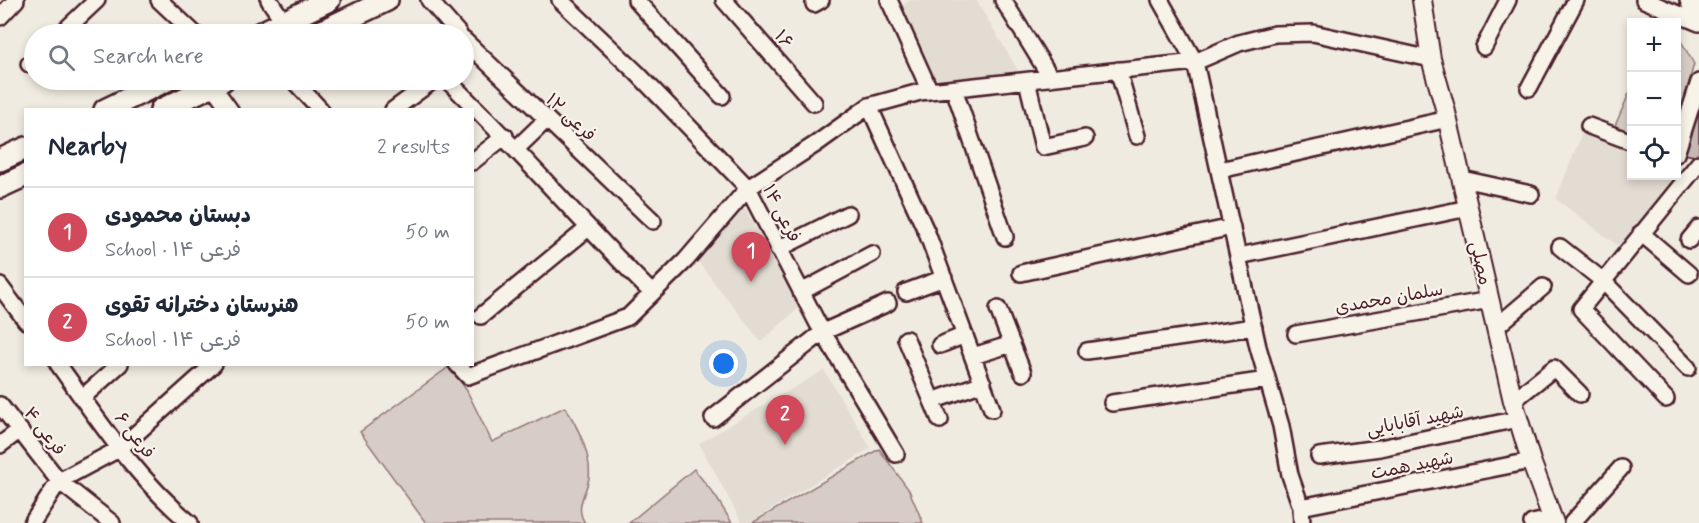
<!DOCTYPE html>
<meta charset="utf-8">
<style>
body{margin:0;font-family:Mynerve,"Playpen Sans Arabic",sans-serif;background:#f2f2f3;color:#1f2937}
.controls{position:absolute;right:18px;top:18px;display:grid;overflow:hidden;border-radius:0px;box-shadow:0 3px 9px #0003}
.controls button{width:54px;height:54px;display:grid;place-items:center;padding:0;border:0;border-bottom:2px solid #e0e1e3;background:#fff;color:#1f2937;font:30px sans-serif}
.you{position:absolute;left:724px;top:364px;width:21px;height:21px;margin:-15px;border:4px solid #fff;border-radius:50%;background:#1a73e8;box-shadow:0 0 0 9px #1a73e833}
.badge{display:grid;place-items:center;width:39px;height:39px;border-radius:50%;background:#d1495b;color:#fff;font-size:20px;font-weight:700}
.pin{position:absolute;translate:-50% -50px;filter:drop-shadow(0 2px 3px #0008)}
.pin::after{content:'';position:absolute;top:32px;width:21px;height:18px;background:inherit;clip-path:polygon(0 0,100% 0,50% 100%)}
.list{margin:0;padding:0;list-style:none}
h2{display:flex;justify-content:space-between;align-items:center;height:78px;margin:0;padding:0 24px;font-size:26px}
h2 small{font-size:20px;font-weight:400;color:#747a83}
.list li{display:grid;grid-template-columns:39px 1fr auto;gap:18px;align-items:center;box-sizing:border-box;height:90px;padding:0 24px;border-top:2px solid #e0e1e3}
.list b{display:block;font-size:22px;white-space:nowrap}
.list p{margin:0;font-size:20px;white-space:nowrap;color:#747a83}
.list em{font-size:20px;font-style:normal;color:#747a83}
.icon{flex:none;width:33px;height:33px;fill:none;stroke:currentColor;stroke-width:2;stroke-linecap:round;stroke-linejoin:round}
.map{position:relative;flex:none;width:1699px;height:523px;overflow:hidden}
.search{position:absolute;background:#fff;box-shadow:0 3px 9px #0003;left:24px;top:24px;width:450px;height:66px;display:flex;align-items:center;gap:15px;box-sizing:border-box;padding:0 21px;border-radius:33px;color:#747a83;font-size:22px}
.panel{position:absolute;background:#fff;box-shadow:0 3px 9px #0003;left:24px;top:108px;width:450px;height:258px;border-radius:0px}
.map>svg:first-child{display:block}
.built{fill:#e3dcd2}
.green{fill:#d8cdc6;stroke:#917678;stroke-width:1.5}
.building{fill:#c6b8b3;stroke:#4a1f2b;stroke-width:1.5}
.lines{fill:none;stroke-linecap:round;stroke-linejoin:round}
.minor-casing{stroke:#4a1f2b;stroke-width:20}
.tertiary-casing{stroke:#4a1f2b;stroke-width:22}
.secondary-casing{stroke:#4a1f2b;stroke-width:26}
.minor{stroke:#f7f3e8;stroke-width:15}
.tertiary{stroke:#f7f3e8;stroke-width:18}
.secondary{stroke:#f7f3e8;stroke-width:21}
.labels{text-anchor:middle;stroke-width:4.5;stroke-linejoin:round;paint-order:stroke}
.street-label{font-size:18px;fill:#4a1f2b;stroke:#f7f3e8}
</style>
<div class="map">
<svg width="1699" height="523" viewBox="0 0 1699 523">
<rect width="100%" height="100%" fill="#f0ebe0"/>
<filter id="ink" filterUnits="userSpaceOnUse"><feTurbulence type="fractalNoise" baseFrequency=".0167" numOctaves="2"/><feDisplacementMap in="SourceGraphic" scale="12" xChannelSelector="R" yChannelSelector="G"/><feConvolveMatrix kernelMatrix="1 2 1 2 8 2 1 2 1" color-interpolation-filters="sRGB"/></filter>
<g filter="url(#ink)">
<path class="built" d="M911,0H976L1019,72L935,82L901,6Z
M1582,133L1631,151L1632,176H1676L1677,167L1684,170L1621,248L1556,199Z
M745,209L801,306L761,342L696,259L717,231Z
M824,370L871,448L749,523H742L699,443Z"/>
<path class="green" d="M1677,34L1694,64L1677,125L1676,34Z
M1631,89V134L1614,128Z
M450,366L467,391L492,442L565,407C577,425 592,456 589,478C586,495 574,506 585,523H426L360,432Z
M879,449L909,490L923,523H752Z
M694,469L716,497L732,523H629Z"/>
<path class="building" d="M1699,113V157L1684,154L1692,115Z"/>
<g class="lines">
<g class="minor-casing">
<path id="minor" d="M159,0L195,34
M269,0L284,22
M429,0L459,34
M560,0L637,73L748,188L818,324L896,454
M636,0L722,96
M724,0L814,103
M889,0L930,91
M1003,0L1051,78
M1160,0L1195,62L1258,347L1281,426L1290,475L1301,507L1302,523
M1644,0L1699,23
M814,4L821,0
M0,17L16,0
M61,34L97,0
M464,40L653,221
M1484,47L1508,0
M29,64L34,59
M1118,70L1137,136
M293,80L321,110
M447,80C518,148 582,224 652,293
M1027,81L1043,147L1085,138
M212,85L230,110
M1529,88L1576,0
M954,89L1005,237
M869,106L927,233L992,409
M393,110L434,80
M1589,126L1632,142
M516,149L546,120
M1676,154L1699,82
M472,162L505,136
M1220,170L1448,119
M1462,179L1531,194
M1641,233L1689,274
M1689,240L1699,228
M1560,247L1602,280L1688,368
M778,249L848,214
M1239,256L1468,208
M1021,273L1232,227
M0,286L26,321
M801,292L872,254
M906,292L944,278
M998,309L1023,373
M481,316L587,229
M1496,327L1543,287
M1296,334L1490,300
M906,339L940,420
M940,345L965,335
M1087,351L1254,327
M973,356L1012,344
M58,364C98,420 137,479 190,523
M457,364L468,376L628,317L686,260L748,188L816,144L869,106L920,92L1195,62L1239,43L1275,34L1313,33L1431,59
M82,398L120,364
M1666,399L1581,309L1699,163
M932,401L983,383
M1513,401L1554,368L1580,394
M1112,403L1267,380
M0,405L59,481L112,523
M713,418L823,332L888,303
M0,445L20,430
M1319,456L1380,448L1518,419
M1301,507L1531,461
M32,523L59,481L119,449L214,364
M1532,523L1551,519
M1572,523L1621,468"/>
</g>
<g class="tertiary-casing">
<path id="tertiary" d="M1422,0L1431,59L1445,108L1513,401L1531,461L1554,523"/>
</g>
<g class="secondary-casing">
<path id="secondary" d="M1691,0L1699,16
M259,34L329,0
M316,34L387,0
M105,110L167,80
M161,110L223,80
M0,160L26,148
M0,187L26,175"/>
</g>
<use href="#minor" class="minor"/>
<use href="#tertiary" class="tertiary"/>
<use href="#secondary" class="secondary"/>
</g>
</g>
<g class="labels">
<g class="street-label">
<text transform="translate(784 39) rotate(49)" y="6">۱۶</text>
<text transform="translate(571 117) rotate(43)" y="6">فرعی ۱۲</text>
<text transform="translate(782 213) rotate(63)" y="6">فرعی ۱۴</text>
<text transform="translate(1481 263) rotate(77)" y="6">مصلی</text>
<text transform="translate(1389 298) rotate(-10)" y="6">سلمان محمدی</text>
<text transform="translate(1415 420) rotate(-11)" y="6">شهید آقابابایی</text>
<text transform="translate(45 431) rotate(52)" y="6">فرعی ۴</text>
<text transform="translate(135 435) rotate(52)" y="6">فرعی ۶</text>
<text transform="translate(1412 465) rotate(-11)" y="6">شهید همت</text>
</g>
</g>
</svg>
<div class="controls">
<button>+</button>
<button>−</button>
<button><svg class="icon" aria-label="locate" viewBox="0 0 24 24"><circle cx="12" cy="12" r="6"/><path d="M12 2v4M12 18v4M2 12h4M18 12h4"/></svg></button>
</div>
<div class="you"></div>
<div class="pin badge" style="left:751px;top:282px">1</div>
<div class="pin badge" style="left:785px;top:445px">2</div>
<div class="search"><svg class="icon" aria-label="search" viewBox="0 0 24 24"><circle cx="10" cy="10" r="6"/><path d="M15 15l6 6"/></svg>Search here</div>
<section class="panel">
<h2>Nearby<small>2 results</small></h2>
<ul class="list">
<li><span class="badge">1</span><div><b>دبستان محمودی</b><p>School · فرعی ۱۴</p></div><em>50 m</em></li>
<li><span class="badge">2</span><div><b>هنرستان دخترانه تقوی</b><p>School · فرعی ۱۴</p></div><em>50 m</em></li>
</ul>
</section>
</div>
